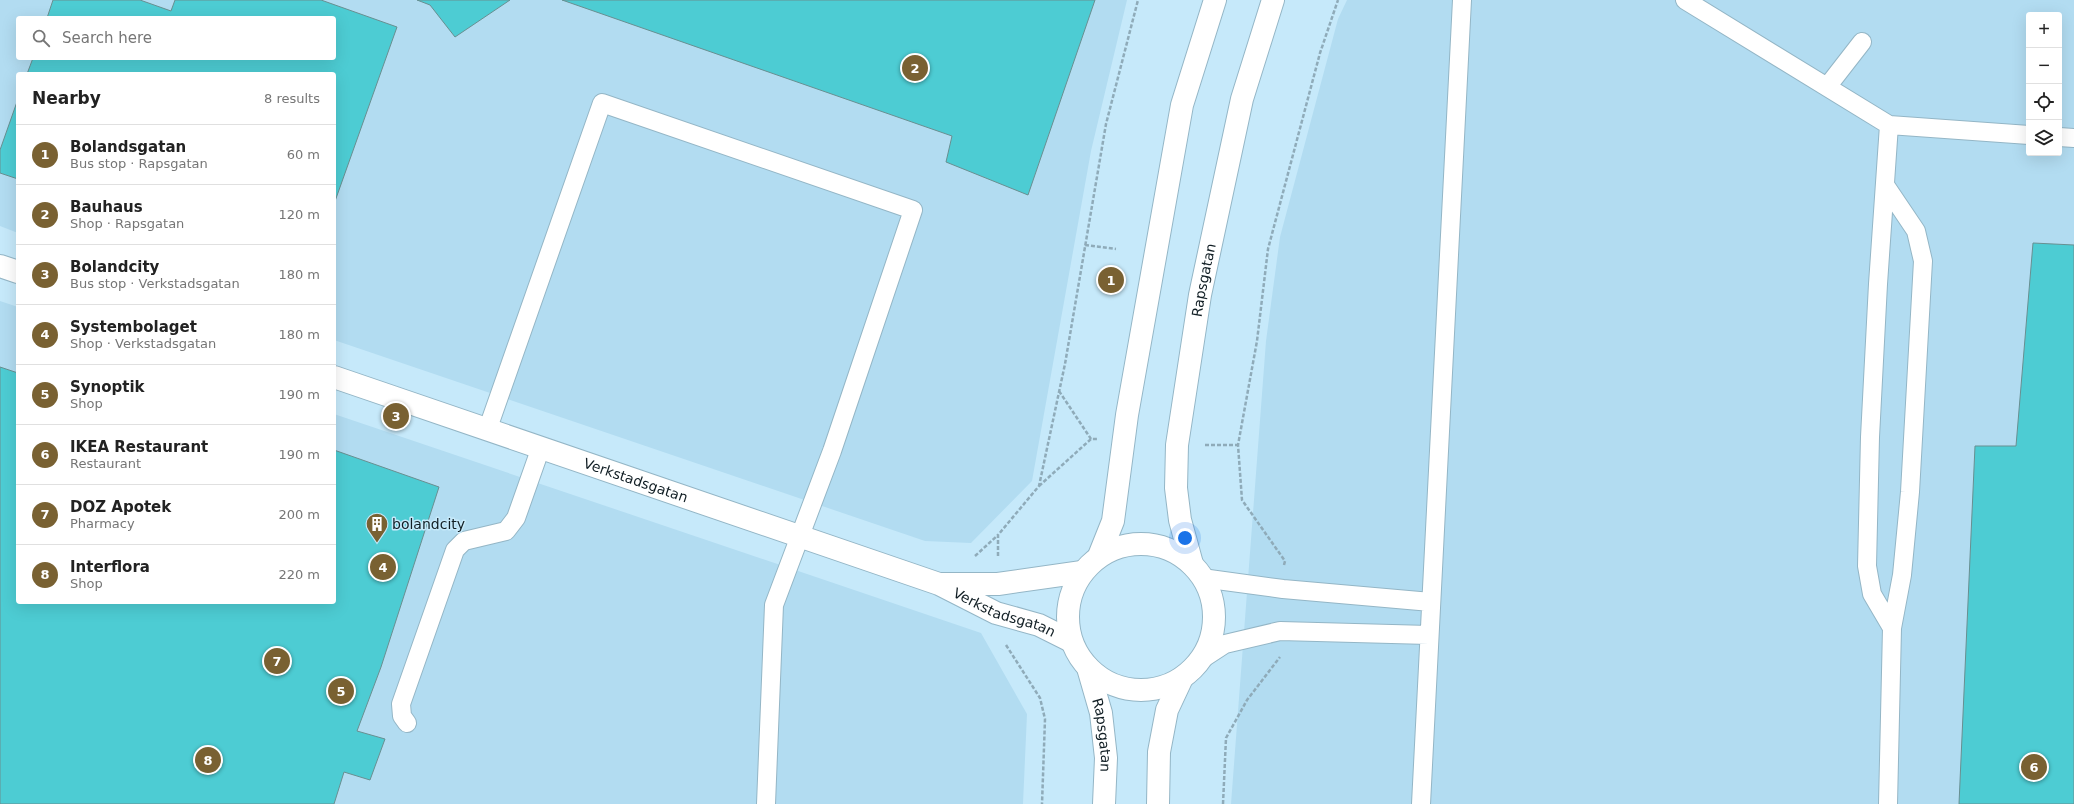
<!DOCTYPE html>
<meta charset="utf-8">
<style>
body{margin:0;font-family:"DejaVu Sans",sans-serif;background:#f6f6f6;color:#222}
.controls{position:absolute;right:12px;top:12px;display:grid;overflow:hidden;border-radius:4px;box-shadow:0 4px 16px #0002}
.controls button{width:36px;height:36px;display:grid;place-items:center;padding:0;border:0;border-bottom:1px solid #e0e0e0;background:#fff;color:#222;font:20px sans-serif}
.you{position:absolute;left:1185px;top:538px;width:14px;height:14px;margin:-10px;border:3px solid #fff;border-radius:50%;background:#1a73e8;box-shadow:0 0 0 6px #1a73e833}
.badge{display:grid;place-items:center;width:26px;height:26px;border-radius:50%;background:#796132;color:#fff;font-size:13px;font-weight:700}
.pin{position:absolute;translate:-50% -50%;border:2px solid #fff;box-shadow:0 1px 4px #0006}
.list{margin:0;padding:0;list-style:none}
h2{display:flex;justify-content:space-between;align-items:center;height:52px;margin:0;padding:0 16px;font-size:17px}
h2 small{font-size:13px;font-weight:400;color:#767676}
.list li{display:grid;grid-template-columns:26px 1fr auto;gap:12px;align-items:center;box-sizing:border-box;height:60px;padding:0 16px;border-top:1px solid #e0e0e0}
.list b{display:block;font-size:15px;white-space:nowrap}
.list p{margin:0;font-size:13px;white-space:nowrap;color:#767676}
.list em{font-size:13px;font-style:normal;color:#767676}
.icon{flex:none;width:22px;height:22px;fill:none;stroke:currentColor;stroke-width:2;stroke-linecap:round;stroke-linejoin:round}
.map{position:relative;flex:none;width:2074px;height:804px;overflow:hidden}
.search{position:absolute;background:#fff;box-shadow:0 4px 16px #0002;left:16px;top:16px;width:320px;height:44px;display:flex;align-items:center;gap:10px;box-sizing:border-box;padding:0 14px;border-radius:4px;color:#767676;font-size:15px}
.panel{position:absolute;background:#fff;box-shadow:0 4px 16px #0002;left:16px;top:72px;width:320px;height:532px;border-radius:4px}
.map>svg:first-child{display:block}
.built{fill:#b2dcf1;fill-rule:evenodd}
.building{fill:#4dccd3;stroke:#688f91}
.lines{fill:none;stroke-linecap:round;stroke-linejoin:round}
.lane-casing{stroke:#94b6c6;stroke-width:20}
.street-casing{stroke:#94b6c6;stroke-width:24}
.secondary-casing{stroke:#94b6c6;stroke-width:24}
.path{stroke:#8fabb9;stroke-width:2.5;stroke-dasharray:4 2;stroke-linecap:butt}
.lane{stroke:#fff;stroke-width:18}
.street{stroke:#fff;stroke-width:22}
.secondary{stroke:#fff;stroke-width:22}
.labels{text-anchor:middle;stroke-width:3;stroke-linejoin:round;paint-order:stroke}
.street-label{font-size:14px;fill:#111e24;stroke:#c6e9fa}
.poi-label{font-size:14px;fill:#111e24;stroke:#c6e9fa;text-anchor:start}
</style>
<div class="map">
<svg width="2074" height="804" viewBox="0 0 2074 804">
<rect width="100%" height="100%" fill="#c6e9fa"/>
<path class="built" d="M0,0H1127L1091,151L1032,481L971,543L925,541L334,340V74H18V233L0,226ZM18,18H334V58H18Z
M1347,0H2074V804H1231L1266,341L1280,237L1338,19ZM2029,15H2059V153H2029Z
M0,301L18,307V602H334V414L981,633L1027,714L1023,804H0Z"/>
<path class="building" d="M53,0H140L171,11L175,0H321L397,27L334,204V74H27L33,58H334V18H47Z
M417,0H510L455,37L430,5Z
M562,0H1095L1028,195L946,162L952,136Z
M18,99V179L0,173V150Z
M2033,243L2074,245V804H1959L1975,446H2016Z
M0,367L18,373V602H334V450L439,487L381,667L357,731L385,739L370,780L344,772L334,804H0Z"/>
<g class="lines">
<g class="lane-casing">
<path id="lane" d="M1685,0L1889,125L2029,135
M1827,87L1862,42
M2059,137L2074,138
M1885,185L1916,231L1923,261L1910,492L1902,575L1892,628
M488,428L602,103L913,210L832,451L774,605L766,804
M1202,578L1283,589L1431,602
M1199,661L1225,644L1280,631L1429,635
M407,723L402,716L401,704L455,550L464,541L506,531L516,518L541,447
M1421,804L1462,0
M1888,804L1892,628L1872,594L1867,566L1870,437L1878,284L1889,125"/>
</g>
<g class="street-casing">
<g id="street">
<path d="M0,266L18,272"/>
<path id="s1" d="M334,377L939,584L996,613L1039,625L1071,641"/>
<path d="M942,584H998L1082,572"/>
</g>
</g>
<g class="secondary-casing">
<g id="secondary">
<circle cx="1141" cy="617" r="73"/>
<path d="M1099,556L1113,521L1127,415L1182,105L1215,0"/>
<path id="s2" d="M1192,564L1180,520L1176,488L1177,445L1200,295L1242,99L1273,0"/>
<path id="s3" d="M1088,668L1101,713L1106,758L1104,804"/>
<path d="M1158,804L1159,752L1167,710L1182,678"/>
</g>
</g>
<path class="path" d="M1085,245L1116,249
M1059,391L1091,439
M1205,445H1238
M1039,486L1091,439H1098
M975,556L998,535
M998,556V535L1039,486L1065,364L1106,124L1138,0
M1284,565L1285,561L1242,500L1238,445L1257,341L1268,249L1320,53L1338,0
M1006,645L1040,698L1045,719L1042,804
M1223,804L1226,738L1247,700L1280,657"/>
<use href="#lane" class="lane"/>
<use href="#street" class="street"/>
<use href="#secondary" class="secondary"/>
</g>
<defs>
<g id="building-pin" transform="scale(1.15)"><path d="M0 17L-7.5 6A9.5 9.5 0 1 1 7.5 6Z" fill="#796132" stroke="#c6e9fa"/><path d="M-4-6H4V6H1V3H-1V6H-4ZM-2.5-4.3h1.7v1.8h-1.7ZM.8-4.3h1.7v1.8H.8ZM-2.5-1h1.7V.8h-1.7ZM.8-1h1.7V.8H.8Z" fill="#fff"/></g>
</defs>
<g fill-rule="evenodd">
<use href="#building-pin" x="377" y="524"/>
</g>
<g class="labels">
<g class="street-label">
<text dy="5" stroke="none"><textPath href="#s2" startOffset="288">Rapsgatan</textPath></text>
<text dy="5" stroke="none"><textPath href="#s1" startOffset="319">Verkstadsgatan</textPath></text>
<text dy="5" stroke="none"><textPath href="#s1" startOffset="711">Verkstadsgatan</textPath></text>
<text dy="5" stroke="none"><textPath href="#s3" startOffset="69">Rapsgatan</textPath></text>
</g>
<g class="poi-label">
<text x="392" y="529">bolandcity</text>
</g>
</g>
</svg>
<div class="controls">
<button>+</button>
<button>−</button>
<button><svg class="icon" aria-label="locate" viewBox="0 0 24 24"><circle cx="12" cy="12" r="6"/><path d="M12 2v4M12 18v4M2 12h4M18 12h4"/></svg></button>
<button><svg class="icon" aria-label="layers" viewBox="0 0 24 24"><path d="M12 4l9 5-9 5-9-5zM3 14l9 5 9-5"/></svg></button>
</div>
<div class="you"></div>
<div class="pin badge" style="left:1111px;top:280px">1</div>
<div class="pin badge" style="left:915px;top:68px">2</div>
<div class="pin badge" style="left:396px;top:416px">3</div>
<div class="pin badge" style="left:383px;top:567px">4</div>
<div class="pin badge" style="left:341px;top:691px">5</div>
<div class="pin badge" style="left:2034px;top:767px">6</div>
<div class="pin badge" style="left:277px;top:661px">7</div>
<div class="pin badge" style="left:208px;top:760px">8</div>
<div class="search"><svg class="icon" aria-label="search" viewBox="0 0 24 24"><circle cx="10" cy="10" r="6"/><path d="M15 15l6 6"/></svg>Search here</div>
<section class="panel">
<h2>Nearby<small>8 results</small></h2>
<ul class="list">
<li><span class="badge">1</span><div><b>Bolandsgatan</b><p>Bus stop · Rapsgatan</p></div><em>60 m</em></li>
<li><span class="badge">2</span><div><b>Bauhaus</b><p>Shop · Rapsgatan</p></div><em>120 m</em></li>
<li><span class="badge">3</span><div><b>Bolandcity</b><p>Bus stop · Verkstadsgatan</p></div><em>180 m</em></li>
<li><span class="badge">4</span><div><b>Systembolaget</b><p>Shop · Verkstadsgatan</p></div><em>180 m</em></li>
<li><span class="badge">5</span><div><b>Synoptik</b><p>Shop</p></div><em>190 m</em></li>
<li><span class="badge">6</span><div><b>IKEA Restaurant</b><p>Restaurant</p></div><em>190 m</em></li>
<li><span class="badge">7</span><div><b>DOZ Apotek</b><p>Pharmacy</p></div><em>200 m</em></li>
<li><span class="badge">8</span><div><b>Interflora</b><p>Shop</p></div><em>220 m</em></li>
</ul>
</section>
</div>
